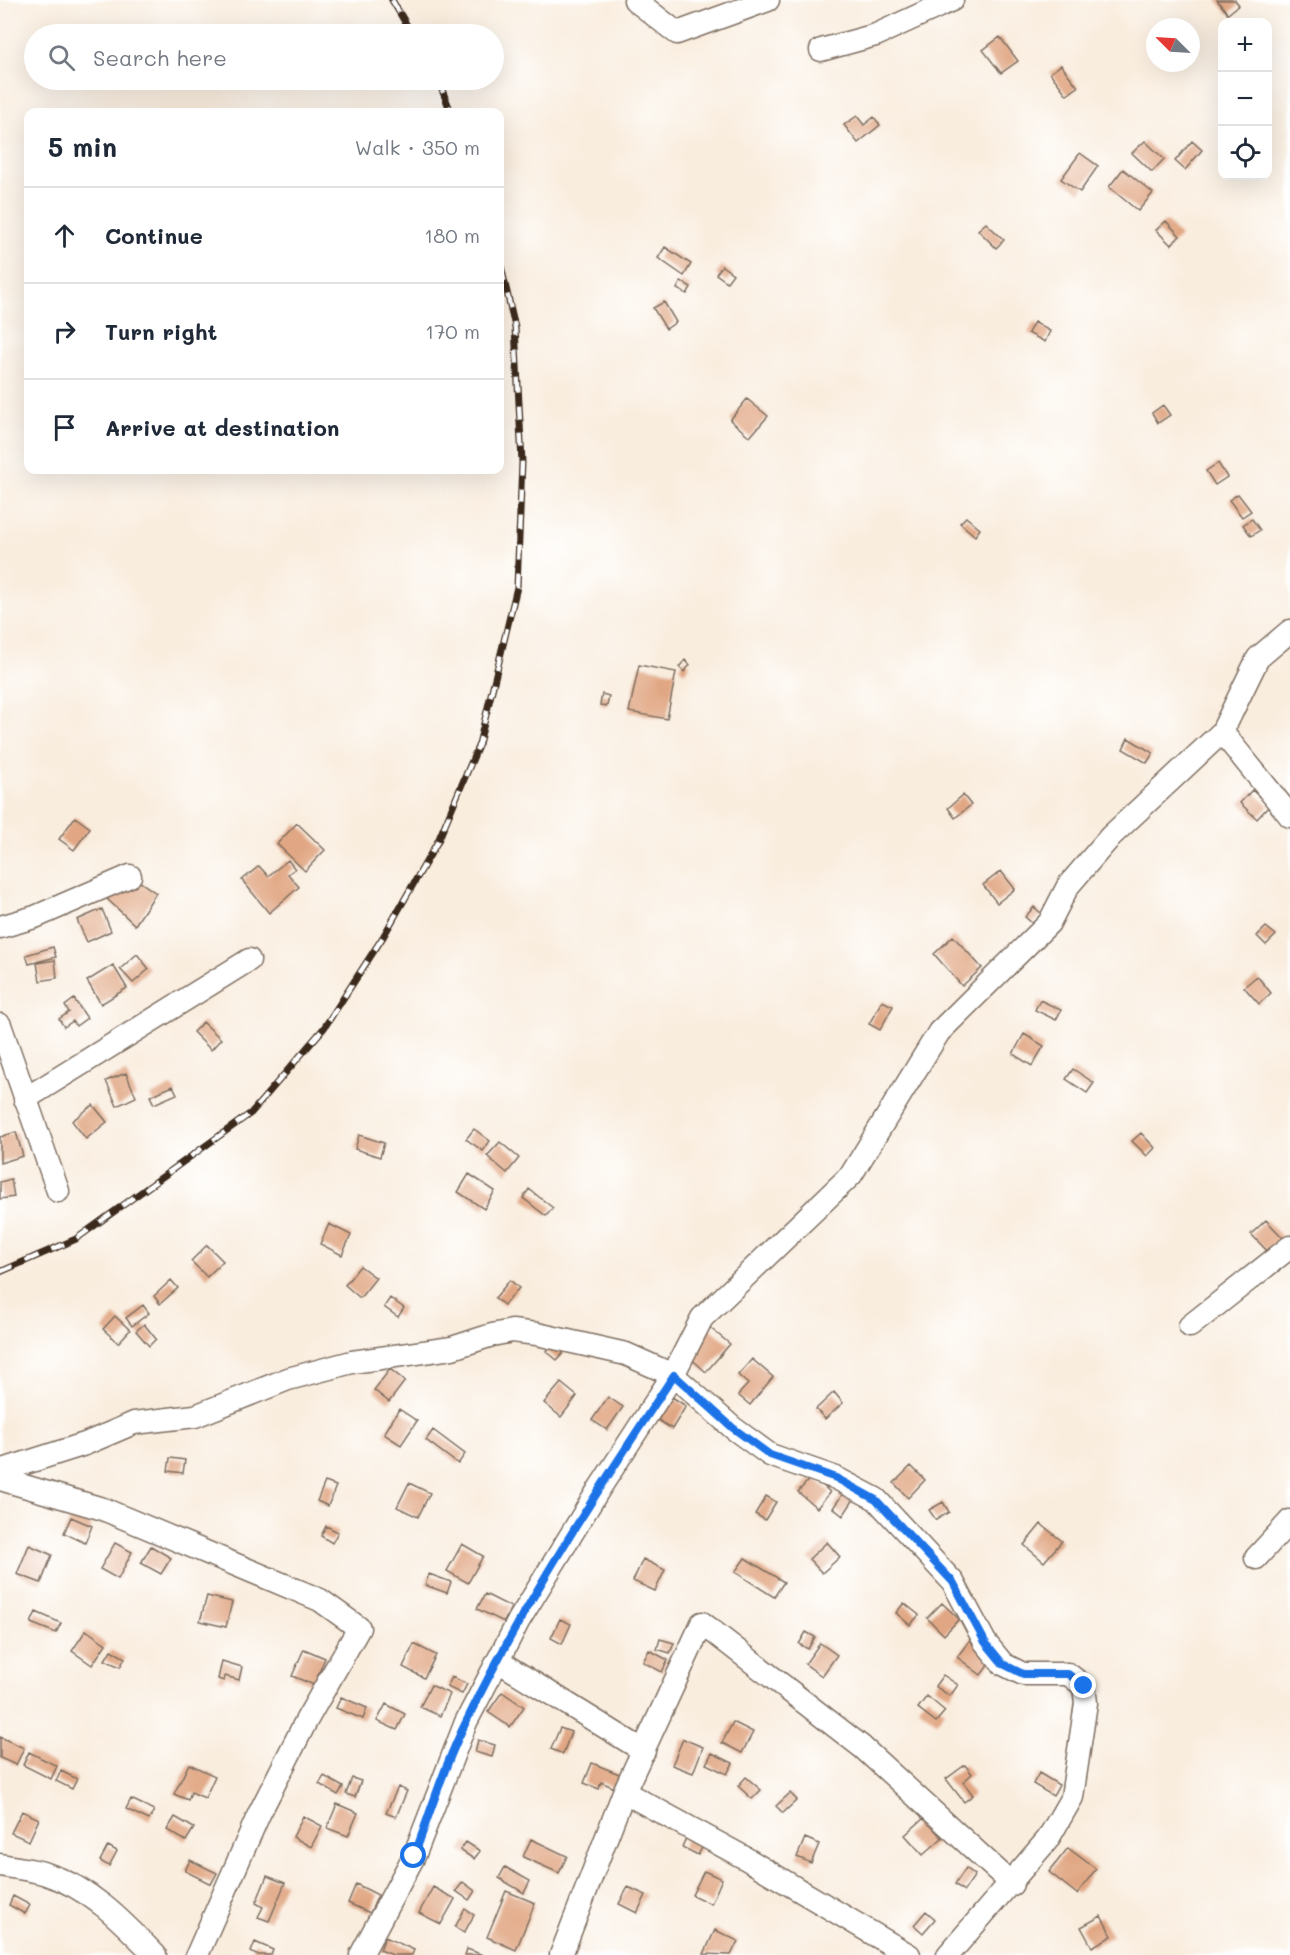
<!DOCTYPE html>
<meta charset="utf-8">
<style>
body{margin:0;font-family:Mali,sans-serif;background:#f2f2f3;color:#1f2937}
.controls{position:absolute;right:18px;top:18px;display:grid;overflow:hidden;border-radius:12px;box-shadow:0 6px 24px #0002}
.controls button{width:54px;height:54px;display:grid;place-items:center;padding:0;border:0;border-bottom:2px solid #e0e1e3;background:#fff;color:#1f2937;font:30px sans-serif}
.compass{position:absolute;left:1146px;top:18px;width:54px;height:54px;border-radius:50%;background:#fff;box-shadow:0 6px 24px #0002;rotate:294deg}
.stop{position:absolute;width:18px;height:18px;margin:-14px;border:4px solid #1a73e8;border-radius:50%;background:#fff}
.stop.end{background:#1a73e8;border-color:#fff;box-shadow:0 2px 6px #0008}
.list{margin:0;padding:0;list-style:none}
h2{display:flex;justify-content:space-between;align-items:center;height:78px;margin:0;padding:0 24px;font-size:26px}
h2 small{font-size:20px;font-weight:400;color:#747a83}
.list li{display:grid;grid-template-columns:39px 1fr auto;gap:18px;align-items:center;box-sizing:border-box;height:96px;padding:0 24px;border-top:2px solid #e0e1e3}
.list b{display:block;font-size:22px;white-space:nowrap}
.list em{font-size:20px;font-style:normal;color:#747a83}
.icon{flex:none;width:33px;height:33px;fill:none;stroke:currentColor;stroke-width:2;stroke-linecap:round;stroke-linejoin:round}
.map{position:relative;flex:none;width:1290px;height:1955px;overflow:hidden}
.search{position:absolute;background:#fff;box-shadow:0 6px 24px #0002;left:24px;top:24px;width:480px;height:66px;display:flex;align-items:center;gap:15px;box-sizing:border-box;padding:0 21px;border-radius:33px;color:#747a83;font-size:22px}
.panel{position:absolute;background:#fff;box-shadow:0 6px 24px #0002;left:24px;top:108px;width:480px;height:366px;border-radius:12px}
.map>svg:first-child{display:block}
.building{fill:#e1a784}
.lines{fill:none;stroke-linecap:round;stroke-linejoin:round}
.street-casing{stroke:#7e6e61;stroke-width:25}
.street{stroke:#fff;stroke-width:22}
.rail-casing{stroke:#3b2a1e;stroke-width:7}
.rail{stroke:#fff;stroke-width:4.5;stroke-dasharray:14;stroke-linecap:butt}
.route{stroke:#1a73e8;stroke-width:8}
</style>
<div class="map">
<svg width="1290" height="1955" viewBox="0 0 1290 1955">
<rect width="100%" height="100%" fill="#fff"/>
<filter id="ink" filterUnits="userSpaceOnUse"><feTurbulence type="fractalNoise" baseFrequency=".0167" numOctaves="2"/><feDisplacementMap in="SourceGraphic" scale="12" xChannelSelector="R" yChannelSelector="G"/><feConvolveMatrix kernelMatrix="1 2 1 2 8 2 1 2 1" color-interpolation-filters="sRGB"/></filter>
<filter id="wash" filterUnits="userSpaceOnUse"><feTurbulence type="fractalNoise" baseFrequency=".008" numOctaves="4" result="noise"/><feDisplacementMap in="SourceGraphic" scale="24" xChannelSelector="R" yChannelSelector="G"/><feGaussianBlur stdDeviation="1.35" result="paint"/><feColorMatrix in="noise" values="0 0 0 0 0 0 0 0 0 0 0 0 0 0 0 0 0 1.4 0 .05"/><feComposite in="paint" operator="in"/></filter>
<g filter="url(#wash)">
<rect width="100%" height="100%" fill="#f9edde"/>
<g id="blocks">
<path class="building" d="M1217,0H1235L1239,5L1228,14Z
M1000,37L1018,61L1001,73L983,50Z
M1061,65L1078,87L1067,95L1050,73Z
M857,116L864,125L874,117L880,125L858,143L844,125Z
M1145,141L1164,159L1152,172L1132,153Z
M1192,141L1202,150L1185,170L1175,161Z
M1080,153L1098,166L1080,192L1061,179Z
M1123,169L1153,193L1138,211L1109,187Z
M1166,221L1180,236L1171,245L1156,230Z
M986,223L1004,240L996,248L978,230Z
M665,247L691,264L684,276L658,258Z
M722,266L733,274L727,282L716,274Z
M681,281L691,287L687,294L677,289Z
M664,302L676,322L666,329L653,308Z
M1034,322L1050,331L1045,342L1028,333Z
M747,399L768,416L750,437L730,420Z
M1163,405L1170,415L1158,423L1152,413Z
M1218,463L1227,477L1215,485L1206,471Z
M1238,494L1251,511L1242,517L1229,500Z
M966,517L980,529L975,536L960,523Z
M1252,519L1260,530L1251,536L1243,525Z
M685,660L690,665L684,672L679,667Z
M639,665L676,672L667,719L629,712Z
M602,694L609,696L607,706L600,705Z
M1128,738L1153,753L1147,763L1123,749Z
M1252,790L1269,806L1257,819L1240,803Z
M963,795L971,805L955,818L948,808Z
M75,817L90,828L74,850L59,839Z
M297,823L325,850L305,871L277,844Z
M288,860L295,869L288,874L299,887L269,913L242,880L259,866L268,876Z
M1001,871L1015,889L997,903L983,885Z
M133,877L156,893L135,925L105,897Z
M1034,907L1042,914L1033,924L1025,917Z
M102,909L111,931L87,942L77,920Z
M1266,927L1276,935L1266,945L1257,936Z
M953,936L982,968L962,986L934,954Z
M53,947L56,957L29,964L26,955Z
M137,954L149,969L133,983L120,969Z
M55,960L57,978L40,981L37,963Z
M113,965L127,988L101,1004L87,981Z
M1257,976L1271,993L1259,1004L1244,987Z
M74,999L87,1018L76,1026L73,1021L64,1027L59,1019L69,1012L65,1006Z
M1040,1000L1061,1010L1056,1020L1035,1010Z
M882,1001L893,1006L880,1030L869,1024Z
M203,1022L221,1039L211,1050L193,1032Z
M1024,1034L1044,1046L1032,1066L1013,1054Z
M1073,1069L1094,1083L1087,1093L1066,1079Z
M126,1073L136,1097L117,1106L106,1081Z
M173,1086L177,1094L154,1104L150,1096Z
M93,1105L107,1122L86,1139L72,1121Z
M474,1129L490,1141L483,1151L466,1139Z
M16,1132L23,1156L0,1163V1137Z
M1141,1133L1155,1148L1147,1156L1132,1141Z
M359,1135L384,1143L380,1157L355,1149Z
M500,1142L519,1158L507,1173L487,1156Z
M469,1174L495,1191L484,1209L458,1192Z
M11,1179L14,1197L0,1199V1182Z
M529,1189L553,1208L546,1216L523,1198Z
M1266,1220L1285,1240L1270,1254L1251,1234Z
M329,1224L351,1235L342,1255L320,1244Z
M207,1245L223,1261L207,1277L191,1261Z
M360,1266L376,1278L360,1298L345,1285Z
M171,1280L178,1288L160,1304L154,1296Z
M510,1280L519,1288L504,1305L495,1298Z
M390,1298L404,1308L398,1317L384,1307Z
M143,1305L149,1313L132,1326L126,1318Z
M115,1316L130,1330L118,1343L103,1329Z
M144,1324L156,1339L149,1346L136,1331Z
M709,1327L730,1344L706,1372L686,1354Z
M554,1341L565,1351L557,1360L546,1351Z
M752,1359L773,1377L750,1405L738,1395L748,1384L738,1375Z
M390,1369L405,1381L389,1402L374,1390Z
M561,1383L577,1396L561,1417L544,1403Z
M834,1392L843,1403L825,1419L816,1409Z
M608,1397L623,1407L607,1430L592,1420Z
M672,1397L686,1406L672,1429L658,1420Z
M399,1409L417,1421L401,1445L384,1434Z
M433,1430L465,1454L458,1464L426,1440Z
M170,1458L185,1460L183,1473L168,1471Z
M911,1466L925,1480L908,1498L894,1483Z
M812,1476L830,1492L817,1508L798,1492Z
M325,1482L336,1486L328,1506L317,1501Z
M409,1483L430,1493L418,1517L397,1507Z
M844,1492L854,1499L843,1516L833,1508Z
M766,1496L776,1502L765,1520L755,1514Z
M943,1502L949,1512L936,1520L929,1510Z
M71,1517L92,1526L85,1543L64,1533Z
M1041,1524L1062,1541L1044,1562L1024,1545Z
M326,1526L338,1532L332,1543L321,1536Z
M827,1542L840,1557L822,1573L809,1559Z
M115,1543L132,1552L118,1579L100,1569Z
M462,1544L483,1556L468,1583L447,1571Z
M29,1545L52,1555L41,1583L17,1574Z
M151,1546L171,1558L161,1574L141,1563Z
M745,1558L784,1582L774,1597L735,1572Z
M643,1559L665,1570L655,1591L633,1581Z
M429,1574L451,1582L447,1593L425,1585Z
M485,1594L511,1607L504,1622L477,1609Z
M207,1596L232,1602L226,1627L200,1621Z
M904,1603L919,1615L910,1625L896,1613Z
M942,1603L959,1619L944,1635L927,1618Z
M36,1612L61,1623L56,1633L31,1623Z
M560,1619L571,1624L562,1644L551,1638Z
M86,1630L106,1644L92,1665L72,1651Z
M806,1632L815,1637L808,1649L799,1644Z
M975,1633L999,1651L981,1675L957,1657Z
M660,1639L674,1643L670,1653L657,1649Z
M820,1643L837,1655L822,1676L805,1664Z
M414,1644L436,1655L424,1678L403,1667Z
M304,1649L325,1658L314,1685L292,1676Z
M111,1650L125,1658L120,1667L105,1660Z
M649,1650L668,1660L662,1672L643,1662Z
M222,1661L242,1667L239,1680L225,1676L224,1681L218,1679Z
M943,1675L958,1685L950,1696L935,1686Z
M452,1677L467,1684L462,1694L447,1687Z
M431,1685L450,1694L440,1716L420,1707Z
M502,1692L524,1707L510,1727L488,1712Z
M927,1696L945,1711L936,1722L918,1708Z
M341,1697L367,1708L363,1719L336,1708Z
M386,1704L405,1714L397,1730L377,1721Z
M733,1722L753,1732L742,1753L722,1743Z
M560,1728L571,1732L563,1754L551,1749Z
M0,1737L24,1748L16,1765L0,1758Z
M683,1739L703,1747L693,1773L672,1765Z
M478,1740L495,1745L492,1757L475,1752Z
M29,1752L57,1766L51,1779L23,1765Z
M712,1753L733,1763L727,1774L706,1764Z
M592,1763L629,1778L624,1792L601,1782L599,1789L584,1783Z
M189,1764L215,1776L205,1798L191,1792L188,1800L174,1794Z
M965,1765L972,1774L963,1782L973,1795L964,1802L946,1779Z
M61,1771L77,1779L72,1789L56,1781Z
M1039,1773L1059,1785L1053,1796L1033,1784Z
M324,1776L343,1787L338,1795L319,1784Z
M746,1777L761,1790L752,1799L738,1786Z
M352,1778L361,1781L355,1797L346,1794Z
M398,1787L407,1791L396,1817L386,1813Z
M790,1793L797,1800L783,1813L776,1806Z
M131,1799L154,1810L149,1820L126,1809Z
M337,1804L358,1813L348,1836L327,1828Z
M22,1811L39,1819L29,1841L11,1833Z
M303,1816L322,1826L311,1847L293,1837Z
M175,1817L194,1828L186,1841L167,1830Z
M924,1818L942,1838L923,1855L905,1835Z
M686,1838L703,1846L698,1855L682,1847Z
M805,1838L819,1844L811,1863L797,1857Z
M531,1839L567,1856L559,1873L523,1857Z
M466,1842L480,1851L474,1859L460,1850Z
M108,1846L117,1851L109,1866L100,1861Z
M1068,1848L1096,1869L1077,1894L1049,1872Z
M190,1860L217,1873L211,1884L185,1871Z
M505,1867L530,1881L524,1893L499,1878Z
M966,1868L975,1875L964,1891L955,1884Z
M704,1871L722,1879L711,1904L692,1895Z
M267,1876L285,1883L269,1921L258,1917L263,1907L256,1903Z
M463,1882L475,1891L469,1900L456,1891Z
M356,1884L378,1895L370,1913L348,1903Z
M433,1887L455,1899L441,1924L419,1913Z
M628,1887L646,1895L637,1913L619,1904Z
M506,1891L535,1903L516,1950L487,1937Z
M13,1896L30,1905L25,1914L9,1905Z
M465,1909L474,1915L464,1933L455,1927Z
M926,1911L935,1919L923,1933L914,1925Z
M1101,1916L1112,1936L1092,1947L1081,1927Z
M715,1930L738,1941L731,1955L704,1954Z
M385,1937L414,1950L412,1955H393L380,1950Z
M255,1942L273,1950L271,1955H256L251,1952Z
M467,1949L483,1955H465Z"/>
</g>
</g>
<g filter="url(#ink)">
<use href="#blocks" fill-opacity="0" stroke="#7e6e61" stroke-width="1.5"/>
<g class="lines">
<g class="street-casing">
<path id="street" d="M635,0L677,33L768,0
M821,50L876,35L952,0
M1222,732L1290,816
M0,927L35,917L130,876
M0,1025L58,1191
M25,1099L249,960
M1190,1326L1290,1247
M0,1471L85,1444L134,1423L195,1416L288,1379L352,1362L452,1348L492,1335L512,1331L537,1334L626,1354L673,1375L733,1428L770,1455L836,1478L876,1499L953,1582L985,1642L1003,1664L1023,1674H1068L1084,1686L1086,1703L1072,1797L1048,1839L948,1955
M0,1479L103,1509L320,1600L359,1628L306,1721L259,1814L197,1955
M1256,1558L1290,1521
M498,1661L644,1751
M0,1865C15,1868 32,1869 46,1874C91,1888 123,1922 155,1955
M361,1955L414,1856L466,1722L519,1620L599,1489L673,1375L702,1318L851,1175L939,1032L1049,923L1068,886L1111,836L1222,732L1258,658L1290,631
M561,1955L624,1792
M909,1955L745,1858L624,1792L702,1623L862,1747L1012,1884"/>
</g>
<use href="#street" class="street"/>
<g class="rail-casing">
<path id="rail" d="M392,0L412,34
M438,80L451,112
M0,1272L76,1239L251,1113L324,1028L383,937L438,841L479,744L517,587L522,462L515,327L500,262"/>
</g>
<use href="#rail" class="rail"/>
</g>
</g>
<g class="lines" filter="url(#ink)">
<path class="route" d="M414,1856C431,1811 445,1763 467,1720C526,1599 600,1487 674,1375L733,1428L770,1455L836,1478L876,1500L953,1582L985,1642L1003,1664L1023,1674H1068L1084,1686"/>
</g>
</svg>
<div class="controls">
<button>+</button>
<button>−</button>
<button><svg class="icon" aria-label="locate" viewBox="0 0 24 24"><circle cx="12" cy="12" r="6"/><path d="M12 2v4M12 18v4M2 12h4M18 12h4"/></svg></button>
</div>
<svg class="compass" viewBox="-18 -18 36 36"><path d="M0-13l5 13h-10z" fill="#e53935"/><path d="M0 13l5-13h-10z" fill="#747a83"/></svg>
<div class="stop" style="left:414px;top:1856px"></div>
<div class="stop end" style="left:1084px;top:1686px"></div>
<div class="search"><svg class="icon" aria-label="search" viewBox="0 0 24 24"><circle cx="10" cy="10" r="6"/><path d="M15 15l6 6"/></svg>Search here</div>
<section class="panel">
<h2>5 min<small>Walk · 350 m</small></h2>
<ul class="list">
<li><svg class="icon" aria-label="ahead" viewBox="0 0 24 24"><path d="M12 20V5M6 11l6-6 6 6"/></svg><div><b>Continue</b></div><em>180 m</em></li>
<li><svg class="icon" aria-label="right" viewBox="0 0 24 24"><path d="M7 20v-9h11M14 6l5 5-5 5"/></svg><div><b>Turn right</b></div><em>170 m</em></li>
<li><svg class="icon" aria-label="arrive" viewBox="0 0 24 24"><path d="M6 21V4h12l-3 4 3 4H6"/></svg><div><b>Arrive at destination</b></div></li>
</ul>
</section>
</div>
